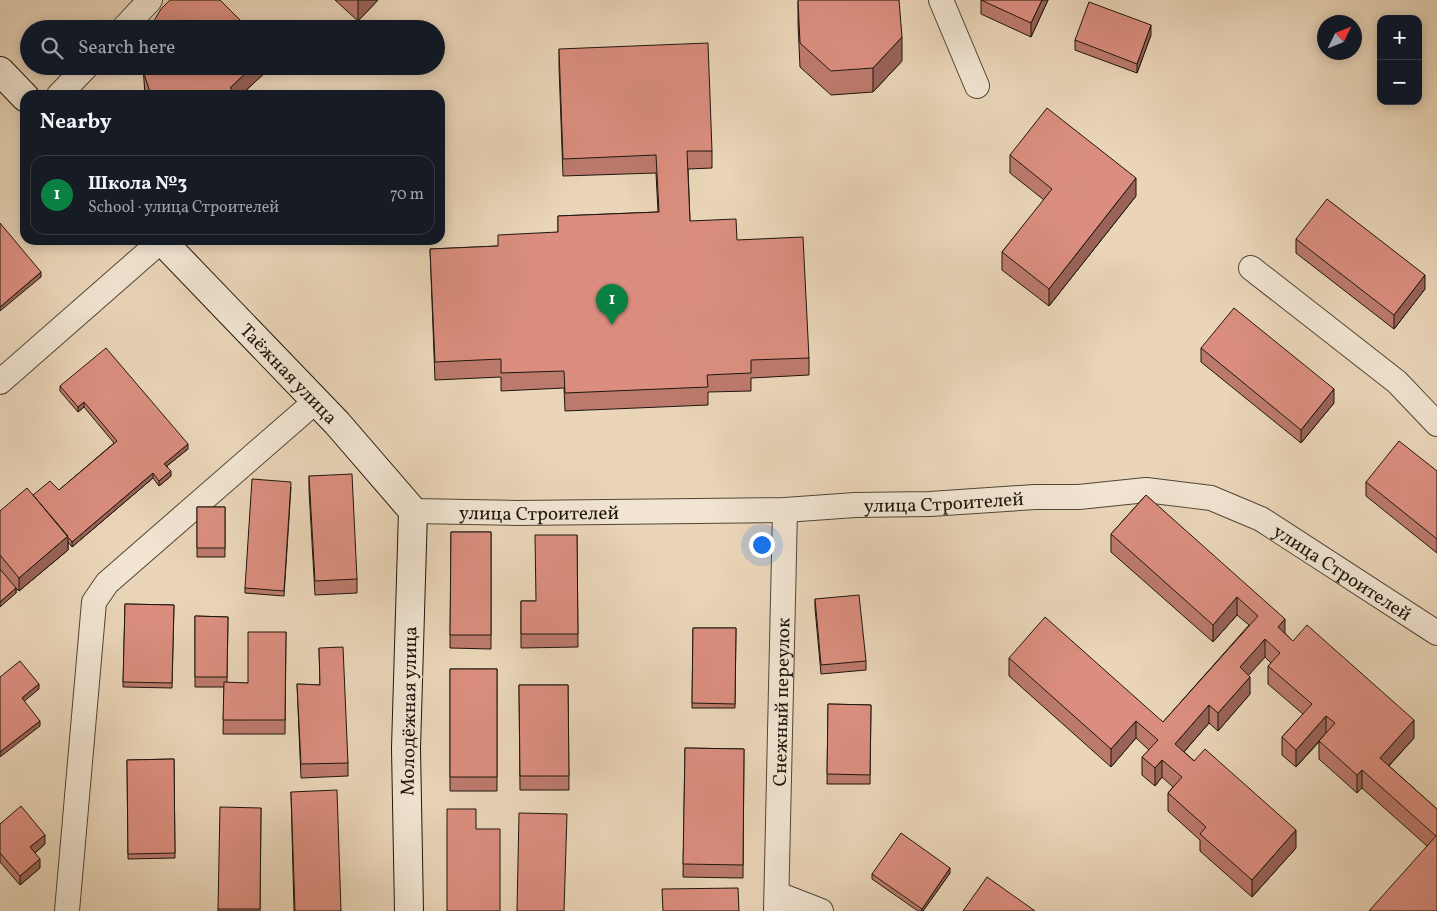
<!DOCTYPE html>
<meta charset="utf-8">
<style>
body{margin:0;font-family:Vollkorn,serif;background:#20242c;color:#f1f3f6}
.controls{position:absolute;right:15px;top:15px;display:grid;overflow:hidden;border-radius:10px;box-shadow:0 2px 12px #0003}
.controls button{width:45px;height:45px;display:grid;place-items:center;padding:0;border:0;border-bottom:1px solid #363941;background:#171b24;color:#f1f3f6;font:25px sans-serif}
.compass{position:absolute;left:1317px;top:15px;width:45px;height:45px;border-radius:50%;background:#171b24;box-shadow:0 2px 12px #0003;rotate:47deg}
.you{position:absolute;left:761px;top:544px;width:18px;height:18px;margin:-12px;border:4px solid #fff;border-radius:50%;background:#1a73e8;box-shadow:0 0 0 8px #1a73e833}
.badge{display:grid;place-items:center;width:32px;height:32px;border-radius:50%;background:#0b8043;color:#fff;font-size:16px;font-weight:700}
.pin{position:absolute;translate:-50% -41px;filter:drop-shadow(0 1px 2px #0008)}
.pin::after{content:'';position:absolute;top:26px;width:18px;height:15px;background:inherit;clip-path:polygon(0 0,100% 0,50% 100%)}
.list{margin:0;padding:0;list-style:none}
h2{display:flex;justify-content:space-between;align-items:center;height:65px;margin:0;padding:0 20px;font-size:21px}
h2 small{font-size:16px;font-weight:400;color:#9ea1a6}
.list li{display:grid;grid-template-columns:32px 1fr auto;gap:15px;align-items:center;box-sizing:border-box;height:80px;margin:0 10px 10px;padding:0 10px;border:1px solid #363941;border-radius:15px}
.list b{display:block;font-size:19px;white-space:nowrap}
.list p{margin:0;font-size:16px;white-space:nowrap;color:#9ea1a6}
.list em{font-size:16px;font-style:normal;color:#9ea1a6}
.icon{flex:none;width:28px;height:28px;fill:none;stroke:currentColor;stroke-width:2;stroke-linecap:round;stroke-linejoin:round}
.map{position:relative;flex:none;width:1437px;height:911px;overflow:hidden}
.search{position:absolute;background:#171b24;box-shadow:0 2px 12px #0003;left:20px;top:20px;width:425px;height:55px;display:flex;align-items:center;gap:12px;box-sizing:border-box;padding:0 18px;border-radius:28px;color:#9ea1a6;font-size:19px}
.panel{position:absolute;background:#171b24;box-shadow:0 2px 12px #0003;left:20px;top:90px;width:425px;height:155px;border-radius:15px}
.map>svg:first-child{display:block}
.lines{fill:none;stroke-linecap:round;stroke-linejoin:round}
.minor-casing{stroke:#504637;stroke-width:26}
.secondary-casing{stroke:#1d160c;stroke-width:30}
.minor{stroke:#f1e4d1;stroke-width:24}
.secondary{stroke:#f1e4d1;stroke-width:28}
.wall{fill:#bc7a6d;stroke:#1d160c}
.shaded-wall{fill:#996359;stroke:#1d160c}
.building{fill:#db8e7f;stroke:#1d160c}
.labels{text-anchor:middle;stroke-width:4.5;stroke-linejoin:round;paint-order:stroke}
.street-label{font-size:19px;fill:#1d160c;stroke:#f1e4d1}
</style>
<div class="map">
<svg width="1437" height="911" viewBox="0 0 1437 911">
<rect width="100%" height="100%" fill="#ead5b8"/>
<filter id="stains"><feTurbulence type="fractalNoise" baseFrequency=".004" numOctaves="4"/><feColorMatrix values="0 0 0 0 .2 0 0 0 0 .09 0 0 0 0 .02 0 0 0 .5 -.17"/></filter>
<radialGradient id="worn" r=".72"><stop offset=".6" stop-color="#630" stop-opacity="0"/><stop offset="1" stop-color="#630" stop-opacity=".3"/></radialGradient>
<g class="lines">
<g class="minor-casing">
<g id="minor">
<path d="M941,0L977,86"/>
<path d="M123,29L150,0"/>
<path d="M59,95L87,66"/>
<path d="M1251,268L1397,382L1437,424"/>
<path d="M0,382L162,240"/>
<path id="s1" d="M413,511L517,513L785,510L855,505L930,504L1035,497H1079L1146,490L1211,498L1261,519L1437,633"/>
<path d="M777,894L821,911"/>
<path d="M67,911L94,602L107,583L316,401"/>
<path id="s2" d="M776,911L785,510"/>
</g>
</g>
<g class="secondary-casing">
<g id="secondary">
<path d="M0,71L25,97"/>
<path id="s3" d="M161,240L337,423L413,511L406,748L409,911"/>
</g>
</g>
<use href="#minor" class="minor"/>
<use href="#secondary" class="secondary"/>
</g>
<path class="wall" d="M335,0H378L358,21Z
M981,0H1048L1031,37L981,14Z
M798,1L902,61L873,92L831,95L800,67L798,24Z
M1151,35L1137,73L1075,50V40Z
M559,49L712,151V168L688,169L690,221L737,240L809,358V375L751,378V391L708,392V405L565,411L564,388L501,391V377L435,380L430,249L498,246L558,232V216L658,212L656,173L563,176L559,67Z
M143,66H271V67L241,95H145Z
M1010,155L1136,196L1049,306L1002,270V252L1044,200L1010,173Z
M1296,239L1425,289L1394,329L1296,253Z
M1201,348L1334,403L1301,443L1201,362Z
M60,386L188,449L167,466L171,476L159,486L153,478L72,547L68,542V550L19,591L16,588V593L0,569V511L33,495L59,490L114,443L84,407L78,412L60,391Z
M1437,471V553L1366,496V482Z
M309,476L357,579V593L315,595L309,490Z
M291,487L284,596L245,593V588Z
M1146,495L1293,641L1414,738L1389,766L1437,809V911L1427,846L1362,788L1357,793L1319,759V742L1296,767L1282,755V737L1303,714L1268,684V666L1271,663L1265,657L1248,675L1250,694L1218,731L1209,723L1184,752L1296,848L1252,897L1200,851V840L1168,811V793L1173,787L1162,777L1155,786L1142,775V757L1149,750L1136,738L1111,767L1009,676V658L1163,722L1249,625L1237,615L1213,642L1111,552V534Z
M197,507H225V557H197Z
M451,532H491V649L450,648Z
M577,535L578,647L521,648V601H536Z
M815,599L866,661V670L821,674L815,608Z
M125,604L174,605L172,688L123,687Z
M195,616L228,617L227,683H248L286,632L285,734H223L224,687H195Z
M693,628H736L735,708H692Z
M319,648L348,763V776L301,778L297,684L320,685Z
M450,669H497V791H450Z
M519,685H568L569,790H520Z
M828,704L871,705L870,784H827Z
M685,748L744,749L743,878L683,877Z
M174,759L175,858L128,859L127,760Z
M291,792L341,911H294Z
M261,808L260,911H218V909Z
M0,824L45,844L35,853L40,868L20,885L0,862Z
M950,873L923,911H918L872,879V874Z"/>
<path class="shaded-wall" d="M358,0H378L358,21Z
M1042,0H1048L1031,37V23Z
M1151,25V35L1137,73V64Z
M902,37V61L873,92V68Z
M253,66H271V67L241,95H230V88Z
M1136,178V196L1049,306V289Z
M41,272V277L0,311V307Z
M1425,275V289L1394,329V315Z
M1334,389V403L1301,443V430Z
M84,402V407L78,412V407Z
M188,444V449L164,468V464Z
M171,471V476L159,486V481Z
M153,473V478L72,547V542Z
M68,536V550L19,591V578Z
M16,588V593L0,607V602Z
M1237,597V615L1213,642V625Z
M1285,619V636L1278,627Z
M1265,639V657L1240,685V667Z
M1250,677V694L1218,731V713Z
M39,684V689L22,703V698Z
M1209,705V723L1175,762V744Z
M1326,716V733L1296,767V750Z
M1414,720V738L1380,775V758Z
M40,721V726L0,757V752Z
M1136,721V738L1111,767V749Z
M1162,760V777L1155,786V768Z
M1362,770V788L1357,793V775Z
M1296,830V848L1252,897V880Z
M45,835V844L30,857V847Z
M40,859V868L20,885V876Z
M950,868V873L923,911H922V909Z"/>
<path class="building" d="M170,0H220L249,29H149L161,9Z
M798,0H899L902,37L873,68L831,71L800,43Z
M981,0H1042L1031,23Z
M1089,2L1151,25L1137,64L1075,40Z
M708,43L712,151H687L690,221L736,219L737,240L803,237L809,358L751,360V373L707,375L708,387L565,393L564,371L501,373V359L435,362L430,249L498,246V235L558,232V216L659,212L656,155L563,159L559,49Z
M144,66H253L230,88L238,95H152L149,89L145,77Z
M1047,108L1136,178L1049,289L1002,252L1052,189L1010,155Z
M1327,199L1425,275L1394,315L1296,239Z
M0,223L41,272L0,307Z
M1234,308L1334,389L1301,430L1201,348Z
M106,348L188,444L164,464L171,471L159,481L153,473L72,542L33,495L50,481L59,490L117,441L84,402L78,407L60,386Z
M1399,441L1437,471V539L1366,482Z
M352,474L357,579L315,581L309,476Z
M252,479L291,482L284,591L245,588Z
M27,488L68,536L19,578L0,555V511Z
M1146,495L1285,619L1278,627L1293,641L1307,625L1414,720L1380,758L1437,809V911H1369L1436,836L1362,770L1357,775L1319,741L1335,723L1326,716L1296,750L1282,737L1312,704L1268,666L1280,653L1265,639L1240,667L1250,677L1218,713L1209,705L1175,744L1194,761L1205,749L1296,830L1252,880L1200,834L1206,827L1168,793L1182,777L1162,760L1155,768L1142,757L1158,740L1136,721L1111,749L1009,658L1045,617L1163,722L1258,616L1237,597L1213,625L1111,534Z
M197,507H225V548H197Z
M451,532H491V635H450Z
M535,535H577L578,634H521V601H536Z
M0,569L16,588L0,602Z
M859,595L866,661L821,665L815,599Z
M125,604L174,605L172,683L123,682Z
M195,616L228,617L227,677H195Z
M693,628H736L735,704L692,703Z
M248,632H286L285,720H223L224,682L248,683Z
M343,647L348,763L301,764L297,684L320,685L319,648Z
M20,661L39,684L22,698L40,721L0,752V677Z
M450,669H497V777H450Z
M519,685H568L569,776H520Z
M828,704L871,705L870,775L827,774Z
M685,748L744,749L743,865L683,864Z
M174,759L175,853L128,854L127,760Z
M337,790L341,911H295L291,792Z
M21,806L45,835L30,847L40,859L20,876L0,853V824Z
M220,807L261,808L260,909H218Z
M447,809H476V829H500V911H447Z
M519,813L567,814L564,911H517Z
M901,833L950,868L922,909L872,874Z
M987,877L1035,911H963Z
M738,888L739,911H663L662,889Z"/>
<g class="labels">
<g class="street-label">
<text dy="7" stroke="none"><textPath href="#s3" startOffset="185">Таёжная улица</textPath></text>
<text dy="7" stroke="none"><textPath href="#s1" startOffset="531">улица Строителей</textPath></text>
<text dy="7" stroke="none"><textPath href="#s1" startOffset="126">улица Строителей</textPath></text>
<text dy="7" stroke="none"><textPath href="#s1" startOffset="951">улица Строителей</textPath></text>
<text dy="7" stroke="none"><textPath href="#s2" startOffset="209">Снежный переулок</textPath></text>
<text transform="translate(408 711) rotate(-89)" y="7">Молодёжная улица</text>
</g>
</g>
<rect width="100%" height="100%" filter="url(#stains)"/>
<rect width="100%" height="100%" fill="url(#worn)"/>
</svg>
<div class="controls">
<button>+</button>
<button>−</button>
</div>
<svg class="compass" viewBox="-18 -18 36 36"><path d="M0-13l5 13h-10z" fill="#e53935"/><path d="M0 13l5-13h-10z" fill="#9ea1a6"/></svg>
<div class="you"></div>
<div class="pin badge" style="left:612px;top:325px">1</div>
<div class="search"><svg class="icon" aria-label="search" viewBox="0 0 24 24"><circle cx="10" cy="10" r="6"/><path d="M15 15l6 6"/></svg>Search here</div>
<section class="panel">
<h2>Nearby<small></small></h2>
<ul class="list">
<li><span class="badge">1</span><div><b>Школа №3</b><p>School · улица Строителей</p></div><em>70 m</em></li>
</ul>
</section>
</div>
